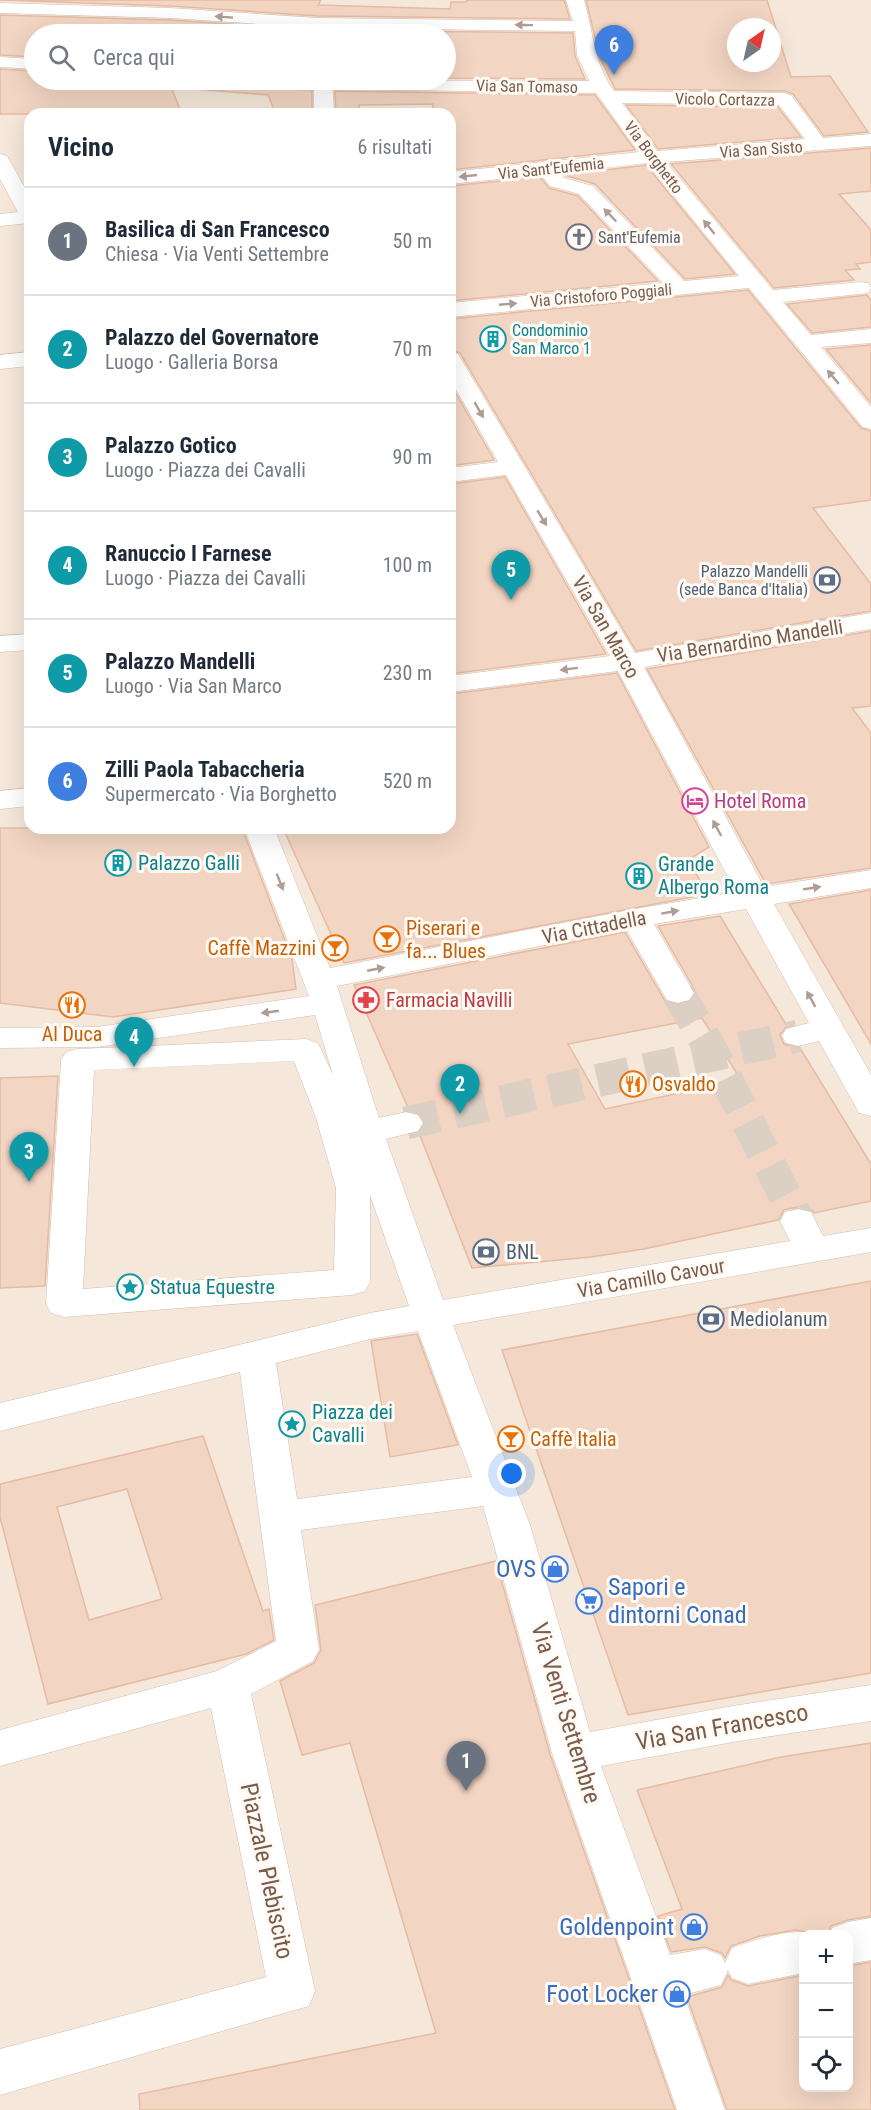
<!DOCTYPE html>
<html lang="it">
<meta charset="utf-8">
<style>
body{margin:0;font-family:"Roboto Condensed",sans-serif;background:#f6f6f7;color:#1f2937}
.controls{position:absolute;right:18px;bottom:18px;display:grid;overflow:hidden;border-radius:12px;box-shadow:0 6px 24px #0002}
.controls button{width:54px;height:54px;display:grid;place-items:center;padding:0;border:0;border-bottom:2px solid #e0e1e3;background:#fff;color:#1f2937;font:30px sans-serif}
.compass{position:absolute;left:727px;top:18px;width:54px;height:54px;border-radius:50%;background:#fff;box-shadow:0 6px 24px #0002;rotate:34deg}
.you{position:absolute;left:512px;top:1474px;width:21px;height:21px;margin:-15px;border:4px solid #fff;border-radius:50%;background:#1a73e8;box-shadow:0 0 0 9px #1a73e833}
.badge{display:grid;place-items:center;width:39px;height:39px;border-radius:50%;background:#db2777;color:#fff;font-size:20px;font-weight:700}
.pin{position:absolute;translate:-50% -50px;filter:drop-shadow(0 2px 3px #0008)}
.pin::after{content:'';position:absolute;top:32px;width:21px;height:18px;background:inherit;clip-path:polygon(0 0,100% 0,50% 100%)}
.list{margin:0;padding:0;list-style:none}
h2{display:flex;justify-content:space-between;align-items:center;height:78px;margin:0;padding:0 24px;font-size:26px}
h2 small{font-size:20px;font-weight:400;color:#747a83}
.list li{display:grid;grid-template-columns:39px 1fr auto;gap:18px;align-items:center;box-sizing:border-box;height:108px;padding:0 24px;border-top:2px solid #e0e1e3}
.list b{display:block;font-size:22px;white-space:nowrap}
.list p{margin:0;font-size:20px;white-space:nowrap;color:#747a83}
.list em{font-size:20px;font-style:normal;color:#747a83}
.icon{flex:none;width:33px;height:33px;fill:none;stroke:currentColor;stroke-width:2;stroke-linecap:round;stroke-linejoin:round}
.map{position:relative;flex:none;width:871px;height:2110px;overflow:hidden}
.search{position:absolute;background:#fff;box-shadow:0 6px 24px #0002;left:24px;top:24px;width:432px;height:66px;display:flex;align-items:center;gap:15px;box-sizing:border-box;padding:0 21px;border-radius:33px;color:#747a83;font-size:22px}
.panel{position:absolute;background:#fff;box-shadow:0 6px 24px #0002;left:24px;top:108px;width:432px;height:726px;border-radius:18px}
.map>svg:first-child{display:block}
.residential{fill:#f5e8da;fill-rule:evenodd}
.building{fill:#f3d5c3;stroke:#e6bba3;stroke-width:1.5;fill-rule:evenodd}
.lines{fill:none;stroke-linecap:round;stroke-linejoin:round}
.street-tunnel{stroke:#dcd0c4;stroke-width:33;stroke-dasharray:33 16;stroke-linecap:butt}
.street-casing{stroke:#d1beb0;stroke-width:1}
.street{fill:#fff;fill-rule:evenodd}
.oneway{fill:#af9d94}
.labels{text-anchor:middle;stroke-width:6;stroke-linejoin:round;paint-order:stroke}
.far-street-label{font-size:16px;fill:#7a5c4d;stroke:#fffaf3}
.far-worship-label{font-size:16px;fill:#5b616d;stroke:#fffaf3;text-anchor:start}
.far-culture-label{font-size:16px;fill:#0d838f;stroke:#fffaf3;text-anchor:start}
.far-service-label{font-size:16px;fill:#4e5e75;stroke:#fffaf3;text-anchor:end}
.street-label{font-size:20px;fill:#7a5c4d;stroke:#fffaf3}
.hotel-label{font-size:20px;fill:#b23c85;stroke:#fffaf3;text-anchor:start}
.culture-label{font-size:20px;fill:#0d838f;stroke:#fffaf3;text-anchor:start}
.food-label{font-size:20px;fill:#c56008;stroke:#fffaf3;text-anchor:start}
.health-label{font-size:20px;fill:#be3a42;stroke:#fffaf3;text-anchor:start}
.service-label{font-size:20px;fill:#4e5e75;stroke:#fffaf3;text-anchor:start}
.near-shop-label{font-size:24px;fill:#366cbe;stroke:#fffaf3;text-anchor:end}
.near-street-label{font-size:24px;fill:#7a5c4d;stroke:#fffaf3}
</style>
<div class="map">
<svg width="871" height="2110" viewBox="0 0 871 2110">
<rect width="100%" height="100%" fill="#fdf6ec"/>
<path class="residential" d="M0,0H871V2110H0ZM736,27H772V63H736ZM34,34H446V80H34ZM30,114H450V828H30ZM804,1934H848V2088H804Z"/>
<path class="building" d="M0,0H321L318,5L450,9L451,2H466L467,0H564L570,19L318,16L170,6Z
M586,0H767L791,77L830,76L868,132L824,136L793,94L785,91L615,89L600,58ZM736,27H772V63H736Z
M0,15L170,20L318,30L573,33L575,56L585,79L446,78V34H34V57L0,55Z
M0,69L34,71V80H262L265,86L272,88L312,90V114H276L268,95L171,87L182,114H0Z
M335,91L595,95L635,150L450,170V114H433V104L359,105L360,114H336Z
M626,105L778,107L801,137L658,149Z
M871,148V191L839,194L871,230V262L856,264L860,269L845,270L854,280L774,288L671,164Z
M646,165L735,274L685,279L595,184L564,175Z
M540,177L549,188L578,196L658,281L450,301V186Z
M748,290L861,428L871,431V500L813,508L871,584V611L636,651L460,353L450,350V319Z
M867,295L871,300V327L812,333L787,304Z
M871,345V403L826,349Z
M450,383L494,460L450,466Z
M505,477L606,654L450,674V484Z
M871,631V706L852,708L871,733V868L766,884L647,669Z
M617,673L709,847L688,860L708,894L344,963L283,828H450V694Z
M0,828H242L292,959L296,989L113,1017L0,1003Z
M871,890V1044L789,904Z
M720,916L787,1026L780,1035L784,1044L800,1048L871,1164V1201L814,1213L812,1210L797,1207L784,1210L778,1220L644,1249L591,1257L472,1268L419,1133L425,1122L419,1113L409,1110L354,985L625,932L665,1001L679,1005L691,1001L696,992L658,926ZM702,1018L741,1080L605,1109L568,1044Z
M58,1076L45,1286L0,1288V1078Z
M871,1281V1673L628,1715L502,1350Z
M417,1334L458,1445L390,1457L371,1341Z
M203,1436L263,1611L269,1609L274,1640L246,1654L48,1704L0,1517V1484ZM127,1489L162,1599L89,1620L57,1507Z
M496,1561L550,1754L675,2110H140L139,2094L436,2033L350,1743L302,1755L280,1681L314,1663L321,1650L315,1605Z
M871,1743V1916L848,1920L831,1926L827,1935L795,1930L760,1936L731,1946L725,1958L722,1953L705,1947L671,1952L658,1916L682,1909L637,1790L781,1757Z
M871,1962V2110H727L687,1997L722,1987L728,1975L731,1980L748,1986L804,1975V2088H849V1966Z"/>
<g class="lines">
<path class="street-tunnel" d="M678,993L714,1055L798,1221
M406,1123L798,1036"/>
<g class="street-casing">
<path id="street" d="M566,0H584C593,31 594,64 614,91L784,93L791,95L823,138L871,134V146L666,162L773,290L860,282L868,283L871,288L868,293L860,294L783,302L811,335L871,329V343L821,347L871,407V429L863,427L749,288L450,317V303L663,283L579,194L550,186L541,175L450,184V172L639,152L596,93L333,89L334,114H314V88L273,86L266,84L264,80L589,81L577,55L575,31L318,28L170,18L0,13V3L170,8L318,18L573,21ZM622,103L779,105L805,139L657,151ZM647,163L739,276L684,281L593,186L564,178L560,173Z
M0,57L34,59V69L0,67Z
M0,154L7,156L30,197V223L0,226V214L18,212L0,179Z
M30,352V366L0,369V355Z
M450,352L458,354L461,359L635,653L871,613V629L644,667L764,887L871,870V888L774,904L871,1075V1116L859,1113L819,1041L798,1046L786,1043L782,1036L786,1029L809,1023L746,909L654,924L694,993L689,1000L678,1003L667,1000L626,929L337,986L379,1118L406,1112L418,1115L423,1123L418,1131L386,1139L443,1300L790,1241L780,1221L785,1212L798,1209L811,1212L823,1236L871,1228V1252L453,1325L530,1525L590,1732L733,1706L871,1685V1721L733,1742L601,1766L670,1955L705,1949L721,1955L725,1963L732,1948C751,1941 794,1927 813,1934H804V1973L748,1984L732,1978L728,1970L721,1985L684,1995L725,2110H677L552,1753L483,1506L301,1530L319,1649L313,1661L251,1694L315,1991L309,2006L0,2095V2049L266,1977L211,1708L0,1766V1730L217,1671L276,1641L240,1372L0,1431V1403L370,1313L409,1306L370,1195V1282L365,1291L352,1295L64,1317L51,1313L46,1304L61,1060L66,1052L78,1049L306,1039L318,1043L333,1075L315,1015L97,1047L0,1048V1028L97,1027L309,996L244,828H274L330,968L635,909L736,892L618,671L450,692V676L610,656L506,475L450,482V468L498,462L450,379ZM294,1061L316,1118L336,1188L334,1270L83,1289L94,1070ZM418,1331L472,1477L297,1499L276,1363L370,1339Z
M30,634V650L0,652V636Z
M30,788V806L0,809V791Z
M871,1918V1960L848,1964V1934H829L832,1928L848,1922Z"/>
</g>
<use href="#street" class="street"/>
</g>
<defs><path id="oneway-solid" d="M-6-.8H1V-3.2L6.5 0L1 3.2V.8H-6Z" transform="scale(1.5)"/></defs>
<g class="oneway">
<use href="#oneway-solid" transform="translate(224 17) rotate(-176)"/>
<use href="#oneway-solid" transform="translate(524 25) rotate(-179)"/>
<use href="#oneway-solid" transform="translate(468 176) rotate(174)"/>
<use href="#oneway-solid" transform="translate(610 215) rotate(-134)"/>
<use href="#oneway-solid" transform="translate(709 227) rotate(-129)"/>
<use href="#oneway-solid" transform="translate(508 304) rotate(-5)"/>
<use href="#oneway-solid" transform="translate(833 377) rotate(-130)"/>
<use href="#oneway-solid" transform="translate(479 410) rotate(60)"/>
<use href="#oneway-solid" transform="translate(542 518) rotate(59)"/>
<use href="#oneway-solid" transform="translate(569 669) rotate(173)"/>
<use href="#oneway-solid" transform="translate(717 828) rotate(-118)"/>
<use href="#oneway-solid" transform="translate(280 882) rotate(69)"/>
<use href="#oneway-solid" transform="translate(812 888) rotate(-9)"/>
<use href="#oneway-solid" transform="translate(670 912) rotate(-10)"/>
<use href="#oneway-solid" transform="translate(376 969) rotate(-11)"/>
<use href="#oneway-solid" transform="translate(811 999) rotate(-119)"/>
<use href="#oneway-solid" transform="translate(270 1012) rotate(172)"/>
</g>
<defs>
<g id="church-ring" transform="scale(1.35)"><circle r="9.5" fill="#fffaf3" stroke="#6b7280" stroke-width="1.5"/><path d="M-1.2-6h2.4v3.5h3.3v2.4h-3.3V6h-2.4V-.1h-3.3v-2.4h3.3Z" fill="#6b7280"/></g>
<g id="building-ring" transform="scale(1.35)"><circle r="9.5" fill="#fffaf3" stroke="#0f9aa8" stroke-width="1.5"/><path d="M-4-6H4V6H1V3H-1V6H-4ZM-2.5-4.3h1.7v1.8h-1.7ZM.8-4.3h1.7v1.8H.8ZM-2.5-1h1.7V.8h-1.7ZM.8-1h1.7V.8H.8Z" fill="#0f9aa8"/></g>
<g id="bank-ring" transform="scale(1.35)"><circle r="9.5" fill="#fffaf3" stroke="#5c6f8a" stroke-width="1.5"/><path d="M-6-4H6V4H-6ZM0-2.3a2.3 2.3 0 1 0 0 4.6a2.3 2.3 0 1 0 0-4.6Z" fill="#5c6f8a"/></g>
<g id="hotel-ring" transform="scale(1.35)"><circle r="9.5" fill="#fffaf3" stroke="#d1479c" stroke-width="1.5"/><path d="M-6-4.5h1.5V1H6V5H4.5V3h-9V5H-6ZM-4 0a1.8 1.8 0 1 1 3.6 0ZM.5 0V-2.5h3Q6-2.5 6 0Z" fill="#d1479c"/></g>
<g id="bar-ring" transform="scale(1.35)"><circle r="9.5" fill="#fffaf3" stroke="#e8710a" stroke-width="1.5"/><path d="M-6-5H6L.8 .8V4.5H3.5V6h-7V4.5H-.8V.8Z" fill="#e8710a"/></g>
<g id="pharmacy-ring" transform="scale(1.35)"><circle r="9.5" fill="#fffaf3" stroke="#e0444e" stroke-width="1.5"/><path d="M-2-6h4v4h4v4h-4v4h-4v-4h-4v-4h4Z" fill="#e0444e"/></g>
<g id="restaurant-ring" transform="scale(1.35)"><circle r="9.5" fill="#fffaf3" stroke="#e8710a" stroke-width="1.5"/><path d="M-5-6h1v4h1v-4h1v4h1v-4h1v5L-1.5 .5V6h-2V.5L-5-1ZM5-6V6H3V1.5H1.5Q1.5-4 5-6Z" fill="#e8710a"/></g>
<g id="sight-ring" transform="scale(1.35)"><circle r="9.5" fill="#fffaf3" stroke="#0f9aa8" stroke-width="1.5"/><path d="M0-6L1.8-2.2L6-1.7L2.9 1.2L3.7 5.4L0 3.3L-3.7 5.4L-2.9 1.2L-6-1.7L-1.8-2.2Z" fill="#0f9aa8"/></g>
<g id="shop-ring" transform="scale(1.35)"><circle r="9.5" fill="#fffaf3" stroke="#3f7fe0" stroke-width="1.5"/><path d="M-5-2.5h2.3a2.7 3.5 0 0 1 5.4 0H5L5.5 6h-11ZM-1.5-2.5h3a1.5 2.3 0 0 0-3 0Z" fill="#3f7fe0"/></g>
<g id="supermarket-ring" transform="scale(1.35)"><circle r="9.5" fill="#fffaf3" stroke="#3f7fe0" stroke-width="1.5"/><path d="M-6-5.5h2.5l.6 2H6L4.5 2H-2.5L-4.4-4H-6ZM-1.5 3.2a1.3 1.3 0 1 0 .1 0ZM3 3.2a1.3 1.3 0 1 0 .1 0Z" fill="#3f7fe0"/></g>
</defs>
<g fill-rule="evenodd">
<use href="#church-ring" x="579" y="237"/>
<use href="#building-ring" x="493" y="339"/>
<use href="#bank-ring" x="827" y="580"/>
<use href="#hotel-ring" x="695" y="801"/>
<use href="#building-ring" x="118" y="863"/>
<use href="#building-ring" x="639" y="876"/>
<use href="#bar-ring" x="387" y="939"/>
<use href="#bar-ring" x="335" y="948"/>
<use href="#pharmacy-ring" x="366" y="1000"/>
<use href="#restaurant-ring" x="72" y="1005"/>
<use href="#restaurant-ring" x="633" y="1084"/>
<use href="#bank-ring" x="486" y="1252"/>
<use href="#sight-ring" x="130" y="1287"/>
<use href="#bank-ring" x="711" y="1319"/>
<use href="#sight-ring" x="292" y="1424"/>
<use href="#bar-ring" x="511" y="1439"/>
<use href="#shop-ring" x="555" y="1569"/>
<use href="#supermarket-ring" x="589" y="1601"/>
<use href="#shop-ring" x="694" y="1927"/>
<use href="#shop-ring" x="677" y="1994"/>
</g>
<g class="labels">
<g class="far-street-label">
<text transform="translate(527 86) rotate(1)" y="6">Via San Tomaso</text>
<text transform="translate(725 99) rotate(1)" y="6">Vicolo Cortazza</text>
<text transform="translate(761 149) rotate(-4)" y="6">Via San Sisto</text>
<text transform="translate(654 157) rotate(53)" y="6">Via Borghetto</text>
<text transform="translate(551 168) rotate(-6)" y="6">Via Sant'Eufemia</text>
<text transform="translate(601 295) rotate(-5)" y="6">Via Cristoforo Poggiali</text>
</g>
<g class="far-worship-label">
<text x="598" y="243">Sant'Eufemia</text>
</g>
<g class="far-culture-label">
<text x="512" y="336">Condominio<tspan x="512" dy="18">San Marco 1</tspan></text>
</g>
<g class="far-service-label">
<text x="808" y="577">Palazzo Mandelli<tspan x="808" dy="18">(sede Banca d'Italia)</tspan></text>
</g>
<g class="street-label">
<text transform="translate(606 627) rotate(60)" y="7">Via San Marco</text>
<text transform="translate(750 641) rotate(-9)" y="7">Via Bernardino Mandelli</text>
<text transform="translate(594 927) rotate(-11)" y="7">Via Cittadella</text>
<text transform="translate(651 1278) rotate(-10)" y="7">Via Camillo Cavour</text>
</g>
<g class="hotel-label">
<text x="714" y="808">Hotel Roma</text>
</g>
<g class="culture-label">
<text x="138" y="870">Palazzo Galli</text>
<text x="658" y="871">Grande<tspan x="658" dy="23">Albergo Roma</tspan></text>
<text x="150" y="1294">Statua Equestre</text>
<text x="312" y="1419">Piazza dei<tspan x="312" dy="23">Cavalli</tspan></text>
</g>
<g class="food-label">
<text x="406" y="935">Piserari e<tspan x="406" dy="23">fa... Blues</tspan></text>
<text x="316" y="955" text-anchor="end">Caffè Mazzini</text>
<text x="72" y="1041" text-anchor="middle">Al Duca</text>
<text x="652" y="1091">Osvaldo</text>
<text x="530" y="1446">Caffè Italia</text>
</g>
<g class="health-label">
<text x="386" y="1007">Farmacia Navilli</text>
</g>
<g class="service-label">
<text x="506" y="1259">BNL</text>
<text x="730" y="1326">Mediolanum</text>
</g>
<g class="near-shop-label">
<text x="536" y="1577">OVS</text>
<text x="608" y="1595" text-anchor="start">Sapori e<tspan x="608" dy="28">dintorni Conad</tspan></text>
<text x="674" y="1935">Goldenpoint</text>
<text x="658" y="2002">Foot Locker</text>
</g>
<g class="near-street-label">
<text transform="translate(566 1713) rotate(73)" y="8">Via Venti Settembre</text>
<text transform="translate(722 1727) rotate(-10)" y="8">Via San Francesco</text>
<text transform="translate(267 1871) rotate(78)" y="8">Piazzale Plebiscito</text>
</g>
</g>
</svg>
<div class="controls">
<button>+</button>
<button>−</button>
<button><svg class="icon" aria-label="locate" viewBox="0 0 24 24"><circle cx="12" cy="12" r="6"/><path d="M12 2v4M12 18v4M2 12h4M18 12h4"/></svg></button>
</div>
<svg class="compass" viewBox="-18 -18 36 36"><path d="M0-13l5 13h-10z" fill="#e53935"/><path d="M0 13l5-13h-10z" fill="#747a83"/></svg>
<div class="you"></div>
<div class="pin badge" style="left:466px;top:1791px;background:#6b7280">1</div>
<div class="pin badge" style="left:460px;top:1114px;background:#0f9aa8">2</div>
<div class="pin badge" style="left:29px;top:1182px;background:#0f9aa8">3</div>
<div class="pin badge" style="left:134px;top:1067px;background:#0f9aa8">4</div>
<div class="pin badge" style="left:511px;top:600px;background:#0f9aa8">5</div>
<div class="pin badge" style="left:614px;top:75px;background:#3f7fe0">6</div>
<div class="search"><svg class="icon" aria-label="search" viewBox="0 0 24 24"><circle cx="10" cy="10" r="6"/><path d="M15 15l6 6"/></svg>Cerca qui</div>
<section class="panel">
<h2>Vicino<small>6 risultati</small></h2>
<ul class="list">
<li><span class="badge" style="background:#6b7280">1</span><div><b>Basilica di San Francesco</b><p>Chiesa · Via Venti Settembre</p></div><em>50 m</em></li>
<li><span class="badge" style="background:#0f9aa8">2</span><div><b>Palazzo del Governatore</b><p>Luogo · Galleria Borsa</p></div><em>70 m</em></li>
<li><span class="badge" style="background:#0f9aa8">3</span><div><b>Palazzo Gotico</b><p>Luogo · Piazza dei Cavalli</p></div><em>90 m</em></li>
<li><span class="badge" style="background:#0f9aa8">4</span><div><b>Ranuccio I Farnese</b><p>Luogo · Piazza dei Cavalli</p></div><em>100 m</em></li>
<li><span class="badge" style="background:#0f9aa8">5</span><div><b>Palazzo Mandelli</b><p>Luogo · Via San Marco</p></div><em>230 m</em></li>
<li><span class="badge" style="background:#3f7fe0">6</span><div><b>Zilli Paola Tabaccheria</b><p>Supermercato · Via Borghetto</p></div><em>520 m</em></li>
</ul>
</section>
</div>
